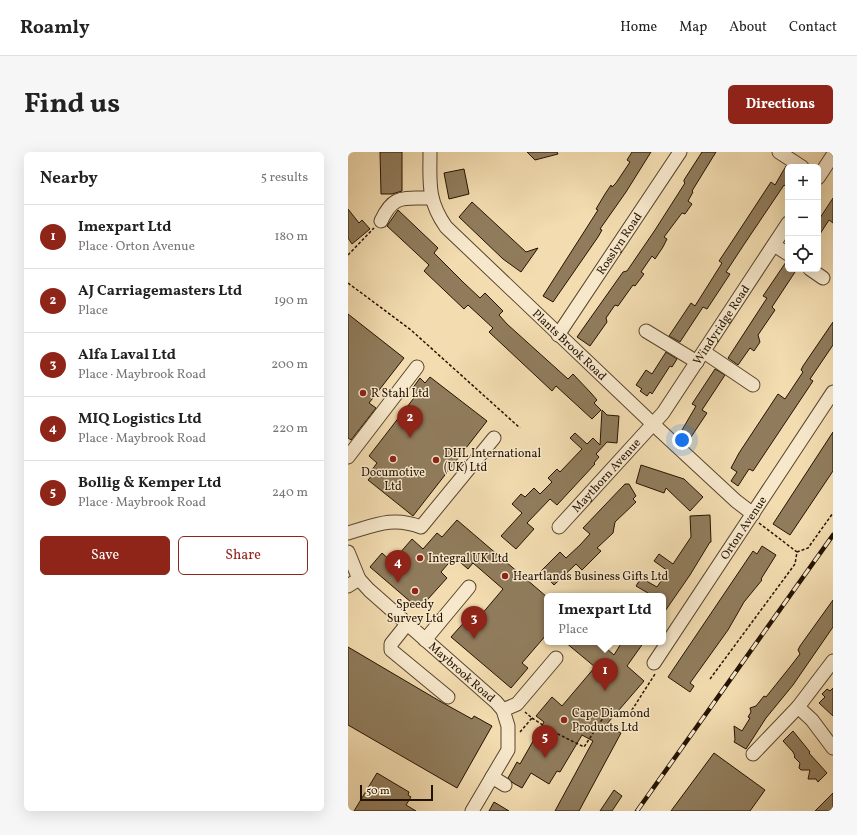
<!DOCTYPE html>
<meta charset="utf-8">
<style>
body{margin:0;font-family:Vollkorn,serif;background:#f6f6f6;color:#222}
.controls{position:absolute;right:12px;top:12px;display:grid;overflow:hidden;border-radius:6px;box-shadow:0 4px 16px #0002}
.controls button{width:36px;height:36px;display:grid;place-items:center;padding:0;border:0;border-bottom:1px solid #e0e0e0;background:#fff;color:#222;font:20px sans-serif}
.scale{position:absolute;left:12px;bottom:10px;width:73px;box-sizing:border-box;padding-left:4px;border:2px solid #251301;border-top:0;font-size:11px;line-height:14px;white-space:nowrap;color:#251301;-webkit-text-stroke:3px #f7e8cc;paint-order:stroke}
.you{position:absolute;left:334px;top:288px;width:14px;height:14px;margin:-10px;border:3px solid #fff;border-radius:50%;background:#1a73e8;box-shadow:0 0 0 6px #1a73e833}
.badge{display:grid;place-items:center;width:26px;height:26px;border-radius:50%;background:#8f2418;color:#fff;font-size:13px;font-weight:700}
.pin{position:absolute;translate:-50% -33px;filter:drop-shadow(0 1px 2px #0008)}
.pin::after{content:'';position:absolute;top:21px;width:14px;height:12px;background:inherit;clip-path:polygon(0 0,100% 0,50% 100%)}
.popup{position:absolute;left:196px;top:441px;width:122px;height:52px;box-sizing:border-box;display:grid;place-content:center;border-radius:6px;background:#fff;filter:drop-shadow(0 1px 3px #0005);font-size:13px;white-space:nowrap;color:#767676}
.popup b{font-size:15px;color:#222}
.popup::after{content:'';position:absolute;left:50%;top:100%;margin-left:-8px;border:8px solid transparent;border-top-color:#fff}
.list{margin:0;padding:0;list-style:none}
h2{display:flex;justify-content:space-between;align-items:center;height:52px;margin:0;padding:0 16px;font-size:17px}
h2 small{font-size:13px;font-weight:400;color:#767676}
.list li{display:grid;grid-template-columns:26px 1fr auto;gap:12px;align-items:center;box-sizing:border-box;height:64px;padding:0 16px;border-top:1px solid #e0e0e0}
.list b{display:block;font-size:15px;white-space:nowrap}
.list p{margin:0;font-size:13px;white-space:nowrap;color:#767676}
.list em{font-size:13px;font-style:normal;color:#767676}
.actions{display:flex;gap:8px;padding:12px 16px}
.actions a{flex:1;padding:9px 0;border:1px solid #8f2418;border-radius:6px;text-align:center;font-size:14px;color:#8f2418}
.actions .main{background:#8f2418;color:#fff}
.icon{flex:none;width:22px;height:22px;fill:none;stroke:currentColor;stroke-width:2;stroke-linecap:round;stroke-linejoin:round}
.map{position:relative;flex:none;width:485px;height:659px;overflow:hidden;border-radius:6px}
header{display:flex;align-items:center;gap:24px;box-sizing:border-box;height:56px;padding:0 20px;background:#fff;border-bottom:1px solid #e0e0e0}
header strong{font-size:19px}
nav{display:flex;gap:22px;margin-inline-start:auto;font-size:14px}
.intro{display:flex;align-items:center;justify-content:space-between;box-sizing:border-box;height:96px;padding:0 24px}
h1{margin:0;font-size:28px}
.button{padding:10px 18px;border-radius:6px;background:#8f2418;color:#fff;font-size:14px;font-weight:700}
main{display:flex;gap:24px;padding:0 24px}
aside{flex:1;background:#fff;border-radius:6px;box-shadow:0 4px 16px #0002}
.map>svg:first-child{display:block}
.building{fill:#907c5c;stroke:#251301}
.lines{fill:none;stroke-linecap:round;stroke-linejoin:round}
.minor-casing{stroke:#58452d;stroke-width:15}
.path{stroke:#251301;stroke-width:1.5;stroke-dasharray:3 2;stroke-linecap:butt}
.minor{stroke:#f7e8cc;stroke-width:13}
.rail-casing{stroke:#251301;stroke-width:4.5}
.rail{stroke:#f7e8cc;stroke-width:3;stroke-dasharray:9;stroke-linecap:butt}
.poi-dot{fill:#8f2418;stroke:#f7e8cc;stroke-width:1.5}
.labels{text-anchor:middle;stroke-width:3;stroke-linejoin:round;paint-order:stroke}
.street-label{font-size:12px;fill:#251301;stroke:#f7e8cc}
.poi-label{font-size:12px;fill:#251301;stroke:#f7e8cc;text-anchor:start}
</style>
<header>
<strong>Roamly</strong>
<nav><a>Home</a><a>Map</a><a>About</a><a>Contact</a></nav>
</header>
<div class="intro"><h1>Find us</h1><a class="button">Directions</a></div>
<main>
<aside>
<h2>Nearby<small>5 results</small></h2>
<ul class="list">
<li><span class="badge">1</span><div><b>Imexpart Ltd</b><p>Place · Orton Avenue</p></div><em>180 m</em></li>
<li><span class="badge">2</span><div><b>AJ Carriagemasters Ltd</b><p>Place</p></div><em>190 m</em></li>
<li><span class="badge">3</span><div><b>Alfa Laval Ltd</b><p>Place · Maybrook Road</p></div><em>200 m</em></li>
<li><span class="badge">4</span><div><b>MIQ Logistics Ltd</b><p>Place · Maybrook Road</p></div><em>220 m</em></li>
<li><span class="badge">5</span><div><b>Bollig &amp; Kemper Ltd</b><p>Place · Maybrook Road</p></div><em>240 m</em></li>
</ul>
<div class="actions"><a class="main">Save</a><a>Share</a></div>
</aside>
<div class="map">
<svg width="485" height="659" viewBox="0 0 485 659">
<rect width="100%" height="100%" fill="#f2dcb0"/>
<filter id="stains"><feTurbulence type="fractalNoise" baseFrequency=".005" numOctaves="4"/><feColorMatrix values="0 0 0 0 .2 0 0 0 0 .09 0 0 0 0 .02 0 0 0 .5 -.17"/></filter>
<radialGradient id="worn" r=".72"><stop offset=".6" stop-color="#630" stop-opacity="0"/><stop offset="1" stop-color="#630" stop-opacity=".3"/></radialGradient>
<path class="building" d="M32,0H54V39L44,42H33Z
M179,0H209L210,2L187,8Z
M284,0H303L278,40L252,77L254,78L250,85L205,150L195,144L250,58L248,57L257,42L263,33L264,35L268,31L282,10L279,8Z
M354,0H368L344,39L345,40L340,49L344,52L337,62L334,61L316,85L319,87L315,95L307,107L304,104L293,120L296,122L287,134L285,133L270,154L267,153L258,166L259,170L242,194L229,185L275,120L279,119L307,78L337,31L336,30V28Z
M438,14L440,15V36L436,33L395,94L378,120L382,122L359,157L355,155L332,190L321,184L343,151L347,154L374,111L371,109L381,94L423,30L427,33Z
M116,17L121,42L101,47L96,21Z
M485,46V71L481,68L470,85V69Z
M124,50L178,100L190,96L173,120L155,107L111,65Z
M0,57L11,71L14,68L22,77L4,92L0,86Z
M50,58L90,96L86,101L116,131L132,146L137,141L155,159L151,163L159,172L220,227L225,222L243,241L249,248L246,251L253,258L244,267L208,234L204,239L141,180L145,176L120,153L116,157L76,119L81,113L39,74Z
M438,110H440V117H449L424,155L427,158L410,183L412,190L406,199L402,196L390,213L380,206L419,146L415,144Z
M0,162L56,206L21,251L28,256L3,288L0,286Z
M485,170V193L462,227L465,229L405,319L401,317L390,334L383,329L389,320L383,316L391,301L430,242L437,247L455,220L453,218L455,214Z
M318,200L329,207L324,215L322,214L304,242L302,240L299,244L292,239L294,237L288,233L298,218L304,222Z
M367,217L377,223L354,258L359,261L343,285L334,278L348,254L344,252Z
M82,225L139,269L65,364L20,328L26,321L23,319L29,311L21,304L69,242L64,237L72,226L77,231Z
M254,258L259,263L271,264L269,291L259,290L248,302L251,305L246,311L247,312L209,353L202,347L179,371L186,377L168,397L153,384L174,361L164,352L173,342L177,345L186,336L192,342L204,330L200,326L209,317L212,320L234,297L222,286L227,281L239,292L245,286L252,293Z
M485,280V319L442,383L425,372Z
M293,313L336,327L355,345L342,359L318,336L316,341L288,331Z
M277,332H281L288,344L285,347L288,350L267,370L265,381L249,396L253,399L234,418L228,412L206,433L193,419L212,400L218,406L232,393L242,382L235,376Z
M362,363L363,390H362L342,423L315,462V444H305L288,434L293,426L309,435L320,419L306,409L311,402L325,412L343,385L342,364Z
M109,368L199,445V482L174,511L180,516L163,536L103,485L127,458L133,463L155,437L125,411L120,417L106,405L93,420L99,426L71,457L22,415L34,401L44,410L64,387L75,397L89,381L94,385Z
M414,394L428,403L413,427L414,428L396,450L380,478L342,531L346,534L342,540L320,525L405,399L409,402Z
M485,448V475L445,533L418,566L398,597L386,590L387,588L386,574L394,579L402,566L400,565L403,560L402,556L408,554L416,544L418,545L442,515L452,502L450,498L452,494Z
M217,490H251L266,503L274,490H296L279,514L296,529L258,573L273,581L231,659H207L245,589L234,583L212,620L209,619L201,632L183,621L174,636L165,631L160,626L169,610L172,612L196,570L188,564L204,545L214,554L247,515Z
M0,495L95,551L124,567L126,564L144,574L109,636L0,573Z
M485,536V564L471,551L477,545L474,542L479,537L482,539Z
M445,579L462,600L461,601L479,621L470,630L468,627H460L462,618H453L451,616L452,611L446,605L447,604L445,600L435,589Z
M366,601L417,638L402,659H323Z
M29,621L61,640L60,643L63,645L58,653L68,659H6Z
M266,638L274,644L264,659H252Z
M485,641V659H467Z
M146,650L161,659H141Z"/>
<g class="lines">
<g class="minor-casing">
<g id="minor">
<path id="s1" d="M82,0C82,31 79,48 98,75L306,273L388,349L405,362"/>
<path d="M431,0L454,15"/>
<path d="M470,26L485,3"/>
<path d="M33,69C46,41 56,47 83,46"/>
<path d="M426,93L440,102"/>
<path d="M462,117L475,126"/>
<path d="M298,179L349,210"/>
<path id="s2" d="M210,183L332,0"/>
<path d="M356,200L405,233"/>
<path d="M0,305L69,215"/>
<path id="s3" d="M211,375L315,261L440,71"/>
<path d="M0,381C27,373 45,364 73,375L146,286"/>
<path id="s4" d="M0,400L11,427L21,438L148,550L155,558L160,574V598L124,659"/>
<path d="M0,434L11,427"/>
<path d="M59,472L43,492V498L100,545"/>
<path d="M77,488L121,435"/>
<path id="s5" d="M306,511L485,240"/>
<path d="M450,555L464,568L485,596"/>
<path d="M155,558L169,552L208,506"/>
<path d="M405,602L450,555L485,509"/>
<path d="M144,625L157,633"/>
</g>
</g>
<path class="path" d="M0,103L26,76
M0,131L63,178L172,276
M411,371L449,400
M362,527L447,412L449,400L460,396L485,361
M184,566L204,579L236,595L255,566L282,561L307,522
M172,580L184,566L177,560"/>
<use href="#minor" class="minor"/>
<g class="rail-casing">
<path id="rail" d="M289,659L485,383"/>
</g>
<use href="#rail" class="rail"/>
</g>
<g class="poi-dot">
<circle cx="15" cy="241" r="4"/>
<circle cx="45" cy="307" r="4"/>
<circle cx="88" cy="308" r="4"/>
<circle cx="72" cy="406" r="4"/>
<circle cx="157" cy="424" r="4"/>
<circle cx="67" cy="439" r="4"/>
<circle cx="216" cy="568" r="4"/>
</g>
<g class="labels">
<g class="street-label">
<text dy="4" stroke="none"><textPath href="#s2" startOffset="110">Rosslyn Road</textPath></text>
<text dy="4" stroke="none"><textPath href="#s3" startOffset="260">Windyridge Road</textPath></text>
<text dy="4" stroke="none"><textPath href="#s1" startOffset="249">Plants Brook Road</textPath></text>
<text dy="4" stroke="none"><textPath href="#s3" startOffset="70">Maythorn Avenue</textPath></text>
<text dy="4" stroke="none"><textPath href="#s5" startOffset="162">Orton Avenue</textPath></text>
<text dy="4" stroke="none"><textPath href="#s4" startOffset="168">Maybrook Road</textPath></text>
</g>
<g class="poi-label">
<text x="23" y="245">R Stahl Ltd</text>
<text x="96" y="305">DHL International<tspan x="96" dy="14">(UK) Ltd</tspan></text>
<text x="45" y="324" text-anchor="middle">Documotive<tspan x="45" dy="14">Ltd</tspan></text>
<text x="80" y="410">Integral UK Ltd</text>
<text x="165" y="428">Heartlands Business Gifts Ltd</text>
<text x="67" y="456" text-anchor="middle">Speedy<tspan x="67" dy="14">Survey Ltd</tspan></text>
<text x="224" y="565">Cape Diamond<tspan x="224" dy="14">Products Ltd</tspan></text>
</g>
</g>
<rect width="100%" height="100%" filter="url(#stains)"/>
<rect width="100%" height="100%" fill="url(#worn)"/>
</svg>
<div class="controls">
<button>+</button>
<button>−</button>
<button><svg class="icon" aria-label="locate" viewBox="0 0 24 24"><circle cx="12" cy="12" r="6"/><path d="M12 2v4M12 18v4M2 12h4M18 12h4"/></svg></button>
</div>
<div class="scale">50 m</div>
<div class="you"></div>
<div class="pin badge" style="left:257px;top:539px">1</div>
<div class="popup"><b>Imexpart Ltd</b>Place</div>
<div class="pin badge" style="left:62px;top:286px">2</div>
<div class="pin badge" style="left:126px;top:487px">3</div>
<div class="pin badge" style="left:50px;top:431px">4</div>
<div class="pin badge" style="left:197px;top:606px">5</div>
</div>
</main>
